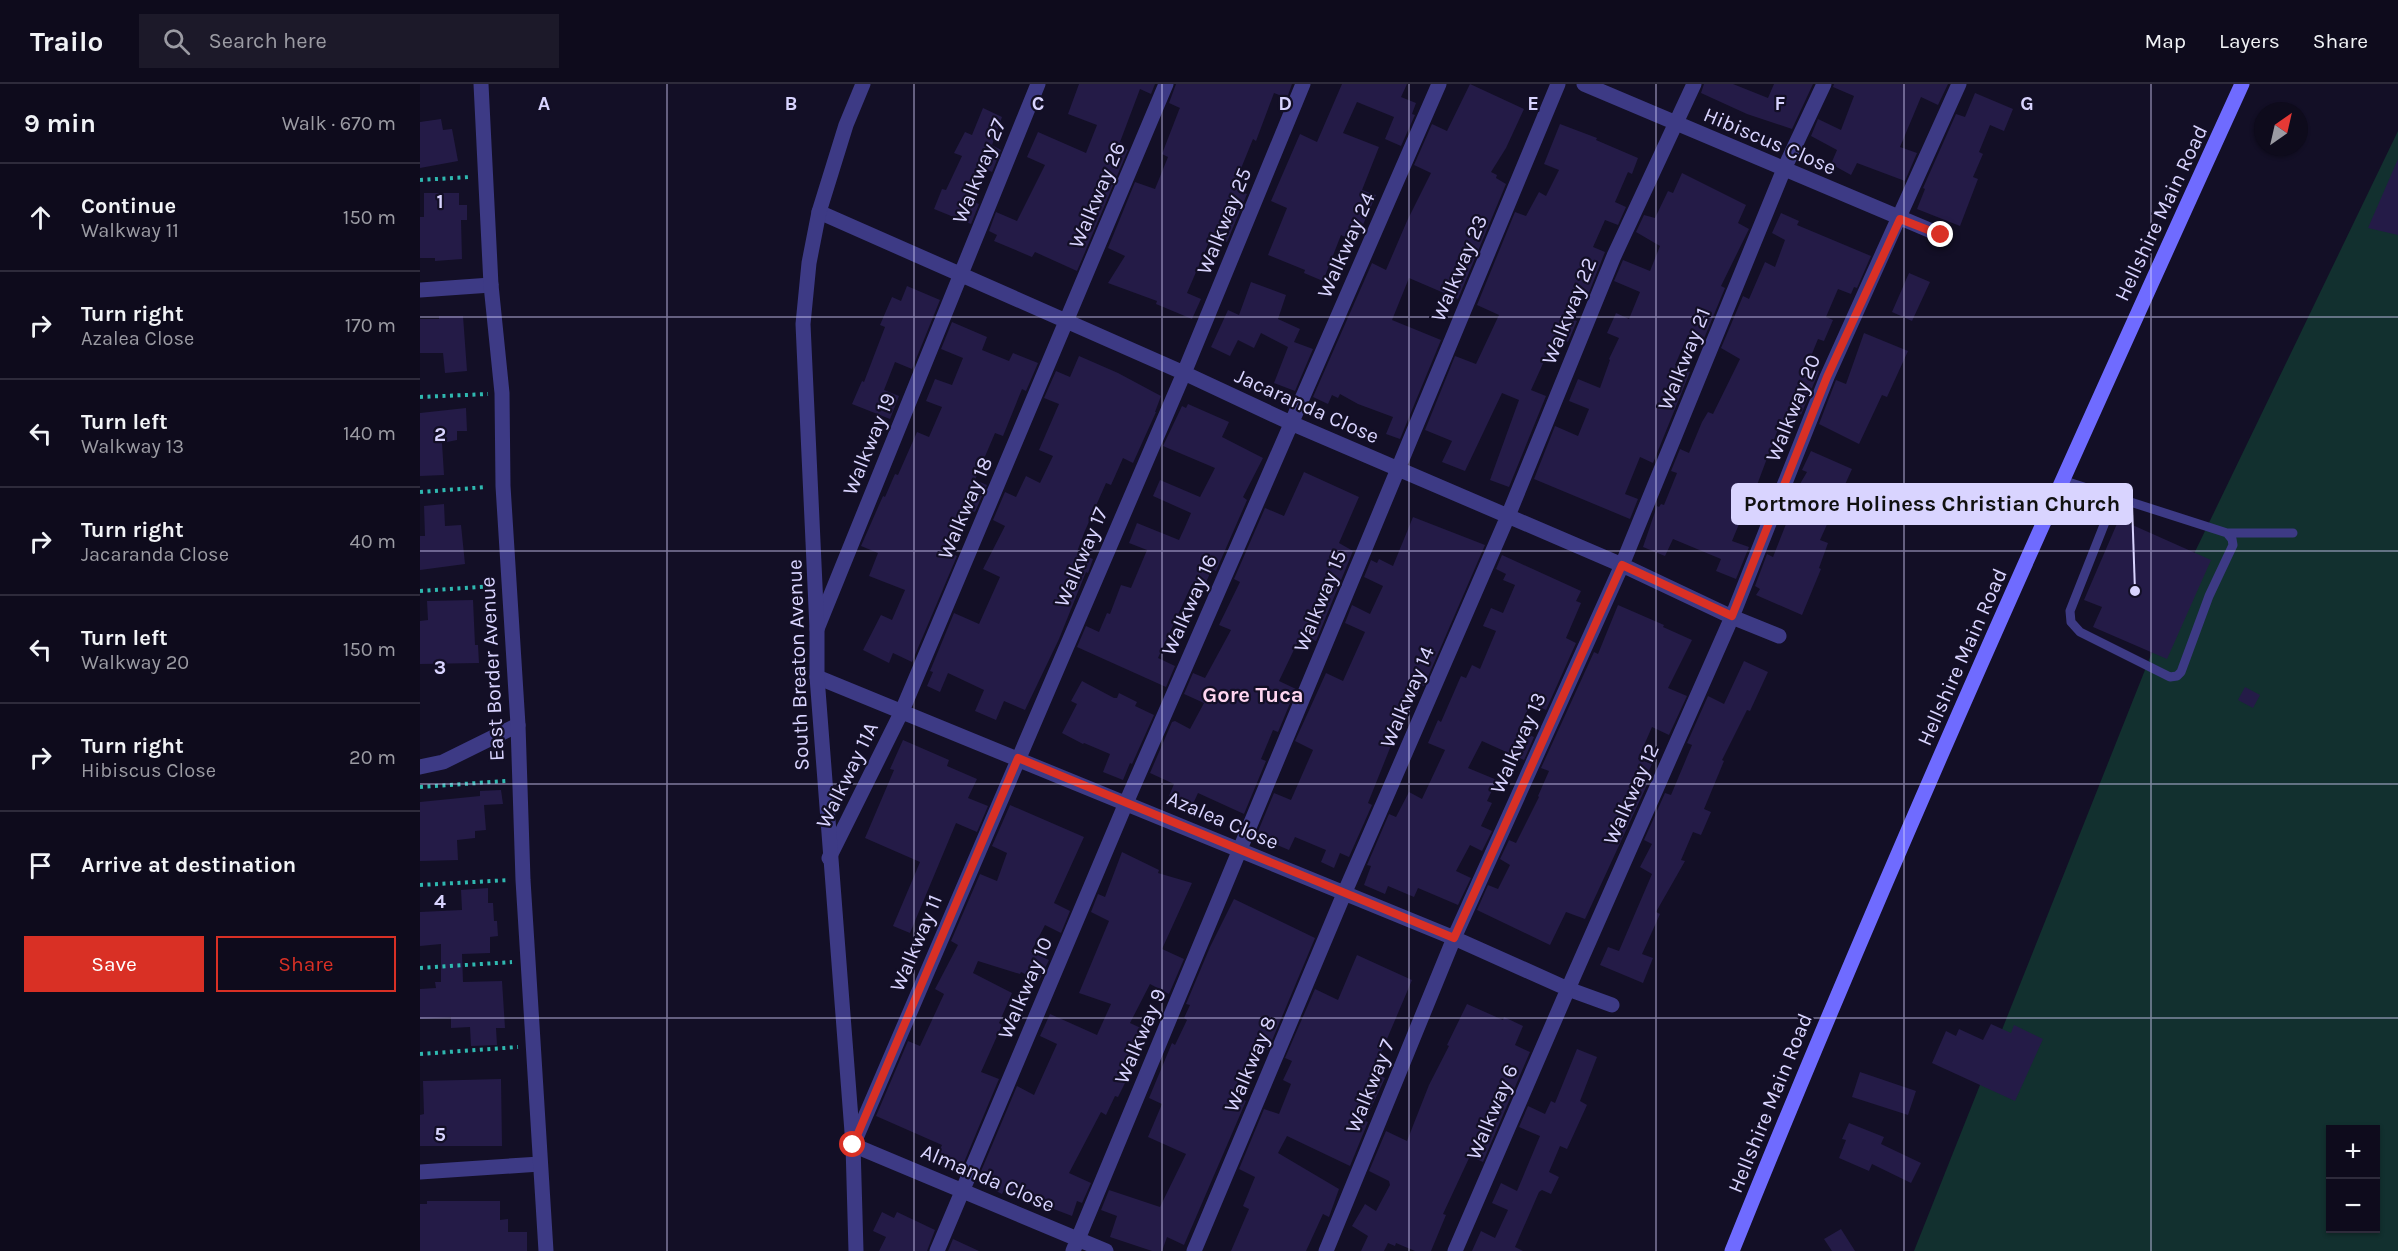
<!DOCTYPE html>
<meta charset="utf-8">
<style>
body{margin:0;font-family:Karla,sans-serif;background:#1c1929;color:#f1f3f6}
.controls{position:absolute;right:18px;bottom:18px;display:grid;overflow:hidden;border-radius:0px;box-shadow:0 2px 4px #0004}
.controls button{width:54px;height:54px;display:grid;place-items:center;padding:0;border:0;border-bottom:2px solid #2e2b3b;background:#0e0b1c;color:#f1f3f6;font:30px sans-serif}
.compass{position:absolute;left:1834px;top:18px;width:54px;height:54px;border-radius:50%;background:#0e0b1c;box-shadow:0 2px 4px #0004;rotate:34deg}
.stop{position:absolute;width:18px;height:18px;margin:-14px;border:4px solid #d93025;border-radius:50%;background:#fff}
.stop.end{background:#d93025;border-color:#fff;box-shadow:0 2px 6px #0008}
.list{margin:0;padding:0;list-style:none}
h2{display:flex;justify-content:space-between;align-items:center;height:78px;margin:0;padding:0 24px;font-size:26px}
h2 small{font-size:20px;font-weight:400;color:#9b9ba3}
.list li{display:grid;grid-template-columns:39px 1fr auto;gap:18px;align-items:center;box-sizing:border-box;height:108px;padding:0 24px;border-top:2px solid #2e2b3b}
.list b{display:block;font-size:22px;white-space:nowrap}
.list p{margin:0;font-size:20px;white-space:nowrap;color:#9b9ba3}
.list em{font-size:20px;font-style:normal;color:#9b9ba3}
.actions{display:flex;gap:12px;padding:18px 24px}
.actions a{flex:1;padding:14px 0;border:2px solid #d93025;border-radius:0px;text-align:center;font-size:21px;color:#d93025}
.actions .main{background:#d93025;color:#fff}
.icon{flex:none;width:33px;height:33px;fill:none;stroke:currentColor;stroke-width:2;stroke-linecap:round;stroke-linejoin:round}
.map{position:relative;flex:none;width:1978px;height:1167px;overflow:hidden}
header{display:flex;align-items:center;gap:36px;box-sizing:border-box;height:84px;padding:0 30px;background:#0e0b1c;border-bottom:2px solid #2e2b3b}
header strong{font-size:28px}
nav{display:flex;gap:33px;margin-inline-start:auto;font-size:21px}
.search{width:420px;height:54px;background:#1c1929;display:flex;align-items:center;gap:15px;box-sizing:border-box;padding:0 21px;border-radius:0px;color:#9b9ba3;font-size:22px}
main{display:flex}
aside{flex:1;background:#0e0b1c}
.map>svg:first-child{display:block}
.green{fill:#12302f;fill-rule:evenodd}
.building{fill:#241b47}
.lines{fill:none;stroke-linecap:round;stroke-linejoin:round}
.path{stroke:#2fb8b0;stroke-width:4;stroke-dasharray:3 4.5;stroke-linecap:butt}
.service{stroke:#3d3a85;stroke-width:9}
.minor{stroke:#3d3a85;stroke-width:15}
.tertiary{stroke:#3d3a85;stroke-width:15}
.secondary{stroke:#6f6bff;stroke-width:15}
.route{stroke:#d93025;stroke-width:8}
.grid{fill:none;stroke:#d9d4ff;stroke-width:1.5;stroke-opacity:0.55}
.labels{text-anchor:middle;stroke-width:4.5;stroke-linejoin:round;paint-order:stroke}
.street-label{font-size:21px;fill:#d9d4ff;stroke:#130f26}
.neighbourhood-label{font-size:22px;font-weight:bold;fill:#ffd6f0;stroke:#130f26}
.grid-label{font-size:20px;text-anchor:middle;font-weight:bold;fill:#d9d4ff;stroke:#130f26;stroke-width:4.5;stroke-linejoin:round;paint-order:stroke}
.leader{fill:none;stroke:#d9d4ff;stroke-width:2}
.callout-dot{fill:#d9d4ff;stroke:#130f26;stroke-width:2}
.callout{fill:#d9d4ff;stroke:#d9d4ff;stroke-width:2}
.callout-label{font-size:22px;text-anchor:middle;font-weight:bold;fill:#111}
</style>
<header>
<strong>Trailo</strong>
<div class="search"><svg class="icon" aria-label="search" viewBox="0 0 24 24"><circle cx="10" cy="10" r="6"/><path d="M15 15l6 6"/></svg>Search here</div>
<nav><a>Map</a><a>Layers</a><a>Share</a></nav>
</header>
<main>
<aside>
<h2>9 min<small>Walk · 670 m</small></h2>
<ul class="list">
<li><svg class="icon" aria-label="ahead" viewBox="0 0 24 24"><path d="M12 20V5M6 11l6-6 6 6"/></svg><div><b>Continue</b><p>Walkway 11</p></div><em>150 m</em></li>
<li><svg class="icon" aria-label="right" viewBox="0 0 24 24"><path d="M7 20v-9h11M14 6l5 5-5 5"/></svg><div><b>Turn right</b><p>Azalea Close</p></div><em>170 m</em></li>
<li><svg class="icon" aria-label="left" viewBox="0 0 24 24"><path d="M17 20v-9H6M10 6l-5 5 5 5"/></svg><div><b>Turn left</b><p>Walkway 13</p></div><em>140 m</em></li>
<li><svg class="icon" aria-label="right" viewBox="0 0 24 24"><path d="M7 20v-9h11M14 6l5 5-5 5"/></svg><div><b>Turn right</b><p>Jacaranda Close</p></div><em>40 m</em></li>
<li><svg class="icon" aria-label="left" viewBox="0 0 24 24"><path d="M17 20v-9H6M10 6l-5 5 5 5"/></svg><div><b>Turn left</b><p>Walkway 20</p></div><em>150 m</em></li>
<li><svg class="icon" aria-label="right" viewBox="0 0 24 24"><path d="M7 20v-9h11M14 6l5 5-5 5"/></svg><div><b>Turn right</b><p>Hibiscus Close</p></div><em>20 m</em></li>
<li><svg class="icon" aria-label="arrive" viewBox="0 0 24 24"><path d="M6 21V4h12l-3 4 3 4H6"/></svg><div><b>Arrive at destination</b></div></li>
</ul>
<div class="actions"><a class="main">Save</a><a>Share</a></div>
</aside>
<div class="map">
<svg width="1978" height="1167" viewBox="0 0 1978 1167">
<rect width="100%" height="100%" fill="#130f26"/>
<path class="green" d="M1978,47V1167H1494L1758,503ZM1910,1046H1956V1144H1910Z"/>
<path class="building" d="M659,0H735L731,10L720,5L700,58L702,59L701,63L708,66L657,187L615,168L612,173L574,157L577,151L569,147L576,128L597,137L625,81L607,73L618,48L666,69L677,41L648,30Z
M756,0H872L867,14L854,9L836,57L833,55L813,104L827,110L807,158L792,151L767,209L781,215L772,235L736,220L737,217L688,199L705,172L688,164L715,98L735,105L748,73L742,70L759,26L760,24L749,19Z
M922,0H987L981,13L996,19L992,30L995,31L981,62L965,55L974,33L937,18L923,49L959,63L942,106L956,111L935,159L921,151L903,197L884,189L885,186L848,171L867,124L851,117L880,50L897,58Z
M1050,0L1104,25L1086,64L1071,88L1077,91L1076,94L1086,100L1038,215L989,194L972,236L1021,256L980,355L966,350L973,333L938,320L920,310L918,314L912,311L908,320L893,313L952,179L966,186L987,137L1011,89L994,81L1012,40L1027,47Z
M1284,0H1313L1348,14L1354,0H1393L1372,45L1327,30L1281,9Z
M1414,0H1528L1518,21L1501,13L1480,63L1497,69L1485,97L1437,79L1431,91L1411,80L1417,66L1391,52L1398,35L1421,46L1434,12L1413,3Z
M1555,9L1593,25L1584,47L1570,41L1559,68L1563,70L1553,93L1558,95L1540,142L1497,125L1505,105L1503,104L1536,30L1545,33Z
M563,24L582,33L572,61L581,66L572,88L562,83L547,115L559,120L551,140L514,125L522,105L526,106L542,72L534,69L545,48L552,51Z
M21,35L23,46L32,45L38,77L0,84V38Z
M1140,40L1177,54L1176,56L1218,74L1212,90L1208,88L1195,118L1206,123L1198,141L1185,136L1173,163L1185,168L1168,211L1155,205L1144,232L1157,237L1148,258L1135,253L1111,306L1126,312L1089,403L1070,396L1099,316L1082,309L1045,387L1022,378L1032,357L1005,346L1035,272L1056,280L1079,231L1057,221L1095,128L1106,132L1119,108L1126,112L1139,86L1124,80Z
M1978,75V151L1948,144Z
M1262,89L1326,121L1318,139L1329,145L1301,202L1305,204L1283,257L1268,251L1255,281L1270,288L1233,379L1220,373L1205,410L1218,415L1210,435L1114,395L1135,342L1158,352L1169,325L1149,317L1158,295L1180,304L1190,276L1189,275L1199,254L1187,249L1196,229L1209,235L1220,208L1194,197L1203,176L1230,187L1240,162L1216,148L1224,131L1235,134L1248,107L1253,109Z
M4,109H39V121H47V136H41L42,175L15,177V174H0V133H4Z
M1361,129L1379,137L1377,141L1451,172L1437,204L1434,203L1431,210L1418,205L1406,233L1413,236L1404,257L1398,255L1387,282L1399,287L1381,331L1380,330L1370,350L1358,345L1337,401L1351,408L1345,424L1329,416L1312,457L1329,463L1316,495L1296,487L1301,475L1253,455L1245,472L1223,463L1237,422L1239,423L1241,420L1244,421L1257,389L1251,387L1260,365L1269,369L1282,338L1288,328L1293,330L1320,275L1301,264L1323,212L1329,215L1345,178L1355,183L1365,156L1352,149Z
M1489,189L1510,198L1492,237L1472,228Z
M831,198L866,211L858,235L880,245L874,258L893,265L875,307L854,299L868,263L841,249L834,264L818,256L810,272L791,263L808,226L819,231Z
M487,202L520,216L492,285L475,278L464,306L479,312L470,335L432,320L442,297L444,298L465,243L460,241L472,213L481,217Z
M19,232H43L47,287L25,289L23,269H0V235H19Z
M532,238L567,253L562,266L589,277L593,269L618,279L606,307L602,305L583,352L575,349L555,396L567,401L555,428L543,423L532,449L533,450L526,467L537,472L492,578L473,569L469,579L443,566L461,531L472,536L485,506L449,492L458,469L441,462L463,412L465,413L475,390L478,391L497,348L509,353L522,323L506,317L515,295L532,301L543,274L521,265Z
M1444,249L1488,267L1467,313L1462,311L1439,360L1399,340L1416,296L1426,300Z
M659,272L698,289L741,312L735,328H736L713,379L703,374L691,401L686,399L664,449L657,468L673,475L668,489L666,488L639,555L605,626L584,617L576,636L555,627L564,606L528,589L520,608L507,602L513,588L510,587L534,529L559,540L580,493L563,485L585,442L573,436L585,408L596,413L606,392L620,399L633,372L619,366L639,320L624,314L636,287L650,293Z
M768,320L809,338L802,353L843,374L823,413L827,416L796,487L792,485L783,505L772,500L738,574L755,582L746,603L657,563L666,542L679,548L687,529L690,530L701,501L711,504L727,466L709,459L717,439L759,456L765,443L771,429L733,412L740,396L780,413L795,384L743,362L762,322L766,324Z
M46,324L47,347H37V356L22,359L24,391L0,392V329Z
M1391,367L1432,385L1400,456L1408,459L1399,484L1401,485L1382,531L1336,511L1340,505L1335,502L1347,470L1353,473L1368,435L1362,432L1369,416L1370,417L1387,388L1382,386Z
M884,388L939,413L919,459L933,467L896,557L881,551L859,597L876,605L858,648L853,646L841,675L846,677L824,730L778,709L772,722L749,712L754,700L730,689L752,638L755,637L770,645L784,619L764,610L773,589L785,594L811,546L799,541L820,498L814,495L845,424L864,432Z
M24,420L25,442L41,441L45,480L0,486V452H5L4,422Z
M993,433L1065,461L1004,602L1001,601L988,631L984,629L948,719L952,721L929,773L920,769L914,784L901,778L906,766L875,753L869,766L836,752L854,709L871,716L893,666L875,657L906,589L923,597L945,548L925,539L932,521L950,530L963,502L944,493L951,476L957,479L959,475L973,482Z
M1699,435L1791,476L1747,575L1673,543L1682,523L1664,516Z
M1082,471L1161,507L1156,517L1161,519L1146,554L1156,559L1126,626L1111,619L1098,646L1114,653L1104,676L1062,657L1048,684L1077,696L1067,717L1072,719L1061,742L1072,747L1062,767L1050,761L1036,787L1051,794L1038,821L998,804L994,813L968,802L965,810L944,801L951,782L947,781L969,730L976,733L989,708L1002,715L1025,666L1008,659L1018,636L1021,638L1041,592L1046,594L1052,581L1060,585L1076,547L1063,542L1071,524L1083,529L1095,501L1083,496L1086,490L1076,485Z
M53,516L55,561H58L59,579L0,580V537L8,536L7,517Z
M1198,521L1244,541L1243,543L1272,556L1248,604L1267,612L1249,651L1232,643L1218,675L1232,680L1223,700L1227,701L1165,835L1146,828L1130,861L1057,826L1068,801L1078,805L1090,781L1080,775L1089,756L1096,759L1119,713L1118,712L1129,687L1121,684L1174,568L1178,570Z
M1324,577L1348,588L1330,627L1327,626L1302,676L1304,677L1284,725L1291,728L1281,751L1273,748L1261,776L1265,777L1236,828L1240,830L1222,870L1233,874L1223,899L1180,881L1188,863L1199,867L1232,790L1220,783L1232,760L1224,756L1245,709L1251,711L1272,661L1267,659L1288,612L1304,620Z
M662,597L694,614H697L699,609L717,618L715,622L734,631L712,680L710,679L703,696L683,688L690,670L664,659L663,660L642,649L657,620L651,617Z
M1825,603L1840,611L1833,624L1818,616Z
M483,656L529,676L527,682L557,695L548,714L568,722L557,748L536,739L490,849L473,842L500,778L445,754L474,686L470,685Z
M81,706L83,720L64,721L66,746L55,747V754L37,756L38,776L0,777V718L60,712V707Z
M590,721L664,753L634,819L650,827L641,849L625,841L611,868L629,876L619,897L601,888L600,890L558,877L553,889L592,909L579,939L582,941L561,988L579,995L542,1083L537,1081L536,1084L515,1076L522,1061L456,1032L488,957L500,962L524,910L515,905L538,861L531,857L560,790L577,797L587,769L572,762Z
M702,768L739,786L738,789L772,799L742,865L764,875L749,910L730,900L710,939L725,946L705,992L708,993L698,1013L695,1012L686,1031L681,1028L649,1089L671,1099L662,1119L657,1117L652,1132L584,1106L582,1110L568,1103L571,1097L559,1092L597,1002L614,1011L637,960L620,952L630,930L677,951L691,920L659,909L689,837L671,828L678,810L685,813Z
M68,804V819H73L74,837H77L78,852L70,853V869L42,870L43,898L82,897L85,944H76L77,961L51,962L50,943L31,944V933L0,935V905L16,904L15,898H21V860L0,862V828L42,826L41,806Z
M814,815L895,854L848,966L834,960L812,1011L826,1017L764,1161L747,1153L742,1167H732L690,1153L697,1132L681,1126L689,1106L740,1123L766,1070L728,1053L742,1020L729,1014L752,959L755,961L767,936L764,934L770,921L766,920L790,863Z
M937,871L992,896L953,988L965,994L945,1037L948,1038L930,1082L867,1052L858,1069L919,1105L909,1133L903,1130L886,1167H811L829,1125L823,1122L835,1093L819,1085L844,1025L859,1030L871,1000L863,996L872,977L865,974L895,905L918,916Z
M1047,920L1083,936L1084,933L1103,942L1095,961L1110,968L1063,1078L1050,1072L1023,1130L1026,1131L1011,1167H995L976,1159L975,1162L968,1159L964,1167H941L948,1152L932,1142L945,1120L956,1127L970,1101L969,1097L949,1087L966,1047L987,1057L1009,1001L1029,962L1027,961Z
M1571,940L1591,949L1594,941L1623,955L1595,1017L1512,979L1526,947L1536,952L1539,945L1563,956Z
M1157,965L1177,973L1160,1017L1167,1021L1147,1065L1140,1062L1129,1088L1139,1093L1131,1110L1122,1106L1119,1108L1095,1163L1103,1167H1052L1061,1147L1075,1154L1088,1126L1072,1119L1081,1099L1097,1107L1120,1052L1099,1043L1108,1022L1125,1030L1131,1017L1135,1019Z
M1440,988L1496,1007L1488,1031L1432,1013Z
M81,995L82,1062H0V1031L4,1030L3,997Z
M1429,1039L1464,1053L1461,1060L1501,1079L1491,1099L1452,1080L1449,1087L1419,1074L1426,1056L1422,1055Z
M7,1117H80V1136L88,1135V1148H107V1167H0V1120H7Z
M462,1128L474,1134L477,1128L515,1146L507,1167H459L466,1153L453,1147Z
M1421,1145L1435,1167H1412L1404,1155Z
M533,1155L559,1167H528Z"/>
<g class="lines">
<path class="path" d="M0,96L50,93
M0,313L68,310
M0,408L67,403
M0,507L75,502
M0,703L86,697
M0,801L89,796
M0,884L92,878
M0,970L98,963"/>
<path class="service" d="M1642,396L1807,449L1812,455L1813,461L1789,512L1761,588L1757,592L1750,593L1660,548L1651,538L1650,527L1695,413
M1807,449H1873"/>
<path class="minor" d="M1164,0L1521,151
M399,128L764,289L871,339L1202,481L1312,533L1359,552
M0,206L71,201
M397,545L618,0
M397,593L1034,854L1148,905L1192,921
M0,683L23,678L98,641
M409,774L482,627L746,0
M0,1088L120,1080
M517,1167L706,719L1019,0
M653,1167L1138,0
M686,1167L433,1061L764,289L883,0
M774,1167L924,810L1088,432L1194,172L1274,0
M906,1167L1034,854L1202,481L1364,85L1404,0
M1035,1167L1148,905L1312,533L1407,293L1539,0"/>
<path class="tertiary" d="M61,0L71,201L82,309L83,402L98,641L103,796L126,1167
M436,1167L433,1061L397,593V545L383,240L389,179L399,128L426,41L443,0"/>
<path class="secondary" d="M1312,1167C1471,773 1646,386 1822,0"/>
</g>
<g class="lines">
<path class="route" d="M433,1061L598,674L1034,854L1202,481L1312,532L1407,293L1480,135L1521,151"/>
</g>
<path class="grid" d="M247,0V1167M494,0V1167M742,0V1167M989,0V1167M1236,0V1167M1484,0V1167M1731,0V1167M0,233H1978M0,467H1978M0,700H1978M0,934H1978"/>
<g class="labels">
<g class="street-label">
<text transform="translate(1350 57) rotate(23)" y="7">Hibiscus Close</text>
<text transform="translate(559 87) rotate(-68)" y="7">Walkway 27</text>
<text transform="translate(677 111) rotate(-67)" y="7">Walkway 26</text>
<text transform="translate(1741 129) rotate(-65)" y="7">Hellshire Main Road</text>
<text transform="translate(804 137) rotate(-68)" y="7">Walkway 25</text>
<text transform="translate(926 161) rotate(-66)" y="7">Walkway 24</text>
<text transform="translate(1039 184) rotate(-67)" y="7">Walkway 23</text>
<text transform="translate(1149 227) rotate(-68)" y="7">Walkway 22</text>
<text transform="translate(1264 275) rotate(-68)" y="7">Walkway 21</text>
<text transform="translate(887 322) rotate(24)" y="7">Jacaranda Close</text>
<text transform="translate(1373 324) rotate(-68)" y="7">Walkway 20</text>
<text transform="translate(449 360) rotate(-68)" y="7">Walkway 19</text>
<text transform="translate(545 424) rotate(-67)" y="7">Walkway 18</text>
<text transform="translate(661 473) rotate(-67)" y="7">Walkway 17</text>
<text transform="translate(900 517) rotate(-68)" y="7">Walkway 15</text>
<text transform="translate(769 521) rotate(-66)" y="7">Walkway 16</text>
<text transform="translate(1542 573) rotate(-66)" y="7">Hellshire Main Road</text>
<text transform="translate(378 581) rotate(-92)" y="7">South Breaton Avenue</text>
<text transform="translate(72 585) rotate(-93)" y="7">East Border Avenue</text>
<text transform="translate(987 613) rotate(-67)" y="7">Walkway 14</text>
<text transform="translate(1098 659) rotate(-66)" y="7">Walkway 13</text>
<text transform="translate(427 691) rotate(-64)" y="7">Walkway 11A</text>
<text transform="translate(1211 710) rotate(-66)" y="7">Walkway 12</text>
<text transform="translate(803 736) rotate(23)" y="7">Azalea Close</text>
<text transform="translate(496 859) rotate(-67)" y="7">Walkway 11</text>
<text transform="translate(605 904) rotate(-67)" y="7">Walkway 10</text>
<text transform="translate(720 952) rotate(-67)" y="7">Walkway 9</text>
<text transform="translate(830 980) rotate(-67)" y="7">Walkway 8</text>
<text transform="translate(950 1002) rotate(-68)" y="7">Walkway 7</text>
<text transform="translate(1350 1019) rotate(-68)" y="7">Hellshire Main Road</text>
<text transform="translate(1072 1028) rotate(-67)" y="7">Walkway 6</text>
<text transform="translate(568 1094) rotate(23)" y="7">Almanda Close</text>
</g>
<g class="neighbourhood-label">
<text x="833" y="618">Gore Tuca</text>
</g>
</g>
<g class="grid-label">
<text x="124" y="26">A</text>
<text x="371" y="26">B</text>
<text x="618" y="26">C</text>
<text x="865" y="26">D</text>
<text x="1113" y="26">E</text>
<text x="1360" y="26">F</text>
<text x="1607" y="26">G</text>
<text x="20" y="124">1</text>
<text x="20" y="357">2</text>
<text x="20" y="590">3</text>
<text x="20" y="824">4</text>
<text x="20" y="1057">5</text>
</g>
<path class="leader" d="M1715 507L1712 420"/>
<circle class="callout-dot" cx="1715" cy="507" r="6"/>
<rect class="callout" x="1312" y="400" width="400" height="40" rx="6"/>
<g class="callout-label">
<text x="1512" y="427">Portmore Holiness Christian Church</text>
</g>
</svg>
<div class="controls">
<button>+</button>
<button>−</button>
</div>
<svg class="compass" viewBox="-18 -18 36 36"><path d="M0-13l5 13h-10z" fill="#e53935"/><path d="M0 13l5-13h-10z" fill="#9b9ba3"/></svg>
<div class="stop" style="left:433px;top:1061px"></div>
<div class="stop end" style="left:1521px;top:151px"></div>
</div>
</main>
